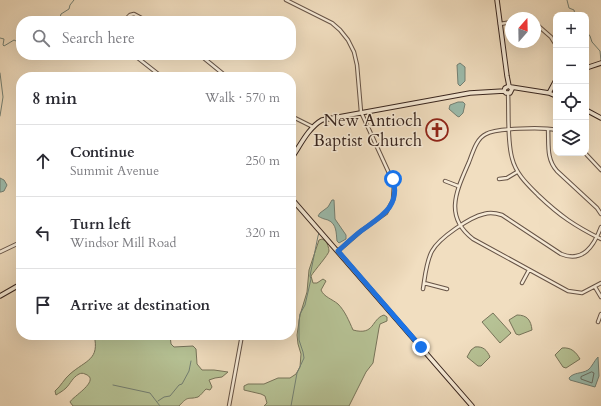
<!DOCTYPE html>
<meta charset="utf-8">
<style>
body{margin:0;font-family:Cardo,serif;background:#f7f7f7;color:#2b2b33}
.controls{position:absolute;right:12px;top:12px;display:grid;overflow:hidden;border-radius:8px;box-shadow:0 4px 16px #0002}
.controls button{width:36px;height:36px;display:grid;place-items:center;padding:0;border:0;border-bottom:1px solid #e1e1e2;background:#fff;color:#2b2b33;font:20px sans-serif}
.compass{position:absolute;left:505px;top:12px;width:36px;height:36px;border-radius:50%;background:#fff;box-shadow:0 4px 16px #0002;rotate:20deg}
.stop{position:absolute;width:12px;height:12px;margin:-9px;border:3px solid #1a73e8;border-radius:50%;background:#fff}
.stop.end{background:#1a73e8;border-color:#fff;box-shadow:0 1px 4px #0008}
.list{margin:0;padding:0;list-style:none}
h2{display:flex;justify-content:space-between;align-items:center;height:52px;margin:0;padding:0 16px;font-size:17px}
h2 small{font-size:13px;font-weight:400;color:#7c7c81}
.list li{display:grid;grid-template-columns:26px 1fr auto;gap:12px;align-items:center;box-sizing:border-box;height:72px;padding:0 16px;border-top:1px solid #e1e1e2}
.list b{display:block;font-size:15px;white-space:nowrap}
.list p{margin:0;font-size:13px;white-space:nowrap;color:#7c7c81}
.list em{font-size:13px;font-style:normal;color:#7c7c81}
.icon{flex:none;width:22px;height:22px;fill:none;stroke:currentColor;stroke-width:2;stroke-linecap:round;stroke-linejoin:round}
.map{position:relative;flex:none;width:601px;height:406px;overflow:hidden}
.search{position:absolute;background:#fff;box-shadow:0 4px 16px #0002;left:16px;top:16px;width:280px;height:44px;display:flex;align-items:center;gap:10px;box-sizing:border-box;padding:0 14px;border-radius:16px;color:#7c7c81;font-size:15px}
.panel{position:absolute;background:#fff;box-shadow:0 4px 16px #0002;left:16px;top:72px;width:280px;height:268px;border-radius:16px}
.map>svg:first-child{display:block}
.green{fill:#b6c295;stroke:#77745a}
.water{fill:#9bbcad;stroke:#738074}
.lines{fill:none;stroke-linecap:round;stroke-linejoin:round}
.shore{stroke:#6a7066;stroke-width:1}
.stream{stroke:#738074;stroke-width:1}
.street-casing{stroke:#665346;stroke-width:4.5}
.secondary-casing{stroke:#38251e;stroke-width:5.5}
.street{stroke:#f6ead6;stroke-width:2.5}
.secondary{stroke:#f6ead6;stroke-width:3.5}
.route{stroke:#1a73e8;stroke-width:5}
.labels{text-anchor:middle;stroke-width:3;stroke-linejoin:round;paint-order:stroke}
.poi-label{font-size:17px;fill:#38251e;stroke:#f6ead6;text-anchor:end}
</style>
<div class="map">
<svg width="601" height="406" viewBox="0 0 601 406">
<rect width="100%" height="100%" fill="#f1dec0"/>
<filter id="stains"><feTurbulence type="fractalNoise" baseFrequency=".005" numOctaves="4"/><feColorMatrix values="0 0 0 0 .2 0 0 0 0 .09 0 0 0 0 .02 0 0 0 .5 -.17"/></filter>
<radialGradient id="worn" r=".72"><stop offset=".6" stop-color="#630" stop-opacity="0"/><stop offset="1" stop-color="#630" stop-opacity=".3"/></radialGradient>
<path class="green" d="M322,239L326,241C327,243 329,248 329,251C329,254 314,271 311,276L313,283H317L323,279L326,281L321,290C324,297 332,299 338,304C345,311 349,321 353,330C375,336 371,319 384,315L387,317V321L380,324L379,328L373,363L366,372L349,406H264L267,403L265,396L261,394L244,390V386L248,384H264L278,378H290L296,374L300,367L301,354L298,344L297,335L300,315L307,292L309,270L319,240Z
M493,313L511,333L500,343L482,322Z
M517,315C527,315 531,320 532,330L519,335L516,334L509,320Z
M94,335H170L171,344L174,347L193,346L196,349L197,364L202,370H214L228,372L222,377L215,378L209,380L212,387L210,390L206,389C203,392 201,395 198,397C187,400 189,395 179,406H73L70,402C72,397 102,380 85,374C83,373 81,373 79,374C72,378 71,383 66,388C63,391 59,393 56,395L55,391C61,386 64,379 70,374C86,360 100,360 94,335Z
M475,347C483,346 487,350 490,357L481,366H478L467,357L471,350Z
M562,348C571,347 576,352 580,359L566,368L563,367L555,355Z"/>
<path class="water" d="M460,63L465,67V81L460,86L458,84L457,65Z
M458,102H463L465,104L463,113L459,117L457,116L449,109L450,105Z
M0,178L4,180L7,185L4,191L1,192H0Z
M332,200H334L335,219L346,235V239L339,243L337,241C336,233 337,224 328,220C324,219 321,218 318,216L320,213L328,207Z
M598,357L599,376L595,387L570,380L569,378C574,372 581,374 588,370C592,367 594,361 598,357Z"/>
<g class="lines">
<path class="shore" d="M592,372L594,373L592,383L581,379V377Z"/>
<path class="stream" d="M567,0L569,8L574,10L575,15
M59,21L61,14L69,9L70,5L74,0
M586,31L590,36L592,42L600,51L601,61
M0,38L4,39L3,45L4,46L14,40L18,42L20,47H21
M0,73L3,97L0,116
M113,385L150,393L160,406
M158,401L164,397L170,396L179,385L182,384L189,371L191,361
M291,406L297,373L304,358L303,352L299,340V321L300,314L305,305L311,279L310,276L318,236L319,233"/>
<g class="street-casing">
<path id="street" d="M286,0L332,23L340,30L348,40L354,52L357,65L361,112L394,184L393,200L386,213L361,231L338,251
M124,21L130,15L134,14L147,21
M535,23L551,37L556,45
M500,24L511,22
M134,55L162,77
M200,55L227,77
M508,93C509,113 507,140 512,158C516,174 527,184 538,195C560,216 575,226 601,239
M291,116L313,127
M548,129C549,144 546,159 557,171L597,208L601,214
M556,130C544,127 496,128 486,134C476,139 473,152 469,162C457,190 443,216 473,239L568,291L582,293L601,283
M585,153L601,170
M499,179L507,178L517,172
M445,181L458,186
M0,252L21,242
M424,283L447,289
M522,283L529,270
M595,287L601,297
M423,289C425,277 426,262 432,251C439,238 470,217 484,214C490,212 496,213 502,215L561,254C583,263 594,246 601,227
M598,322L601,314
M229,406L242,335"/>
</g>
<g class="secondary-casing">
<path id="secondary" d="M497,0L507,76L509,86L512,89L510,93H506L504,91L505,88L509,86
M586,68L601,63
M511,87L549,93L556,96
M549,93L556,80
M586,110L601,118
M291,159C300,146 308,128 322,120L470,93L504,91
M291,198L472,406
M0,296L21,284"/>
</g>
<use href="#street" class="street"/>
<use href="#secondary" class="secondary"/>
</g>
<g class="lines">
<path class="route" d="M393,179C401,207 380,217 361,231C353,237 346,244 338,251L421,347"/>
</g>
<defs>
<g id="church-ring" transform="scale(1.15)"><circle r="9.5" fill="#f6ead6" stroke="#8f2418" stroke-width="1.5"/><path d="M-1.2-6h2.4v3.5h3.3v2.4h-3.3V6h-2.4V-.1h-3.3v-2.4h3.3Z" fill="#8f2418"/></g>
</defs>
<g fill-rule="evenodd">
<use href="#church-ring" x="437" y="130"/>
</g>
<g class="labels">
<g class="poi-label">
<text x="422" y="126">New Antioch<tspan x="422" dy="20">Baptist Church</tspan></text>
</g>
</g>
<rect width="100%" height="100%" filter="url(#stains)"/>
<rect width="100%" height="100%" fill="url(#worn)"/>
</svg>
<div class="controls">
<button>+</button>
<button>−</button>
<button><svg class="icon" aria-label="locate" viewBox="0 0 24 24"><circle cx="12" cy="12" r="6"/><path d="M12 2v4M12 18v4M2 12h4M18 12h4"/></svg></button>
<button><svg class="icon" aria-label="layers" viewBox="0 0 24 24"><path d="M12 4l9 5-9 5-9-5zM3 14l9 5 9-5"/></svg></button>
</div>
<svg class="compass" viewBox="-18 -18 36 36"><path d="M0-13l5 13h-10z" fill="#e53935"/><path d="M0 13l5-13h-10z" fill="#7c7c81"/></svg>
<div class="stop" style="left:393px;top:179px"></div>
<div class="stop end" style="left:421px;top:347px"></div>
<div class="search"><svg class="icon" aria-label="search" viewBox="0 0 24 24"><circle cx="10" cy="10" r="6"/><path d="M15 15l6 6"/></svg>Search here</div>
<section class="panel">
<h2>8 min<small>Walk · 570 m</small></h2>
<ul class="list">
<li><svg class="icon" aria-label="ahead" viewBox="0 0 24 24"><path d="M12 20V5M6 11l6-6 6 6"/></svg><div><b>Continue</b><p>Summit Avenue</p></div><em>250 m</em></li>
<li><svg class="icon" aria-label="left" viewBox="0 0 24 24"><path d="M17 20v-9H6M10 6l-5 5 5 5"/></svg><div><b>Turn left</b><p>Windsor Mill Road</p></div><em>320 m</em></li>
<li><svg class="icon" aria-label="arrive" viewBox="0 0 24 24"><path d="M6 21V4h12l-3 4 3 4H6"/></svg><div><b>Arrive at destination</b></div></li>
</ul>
</section>
</div>
